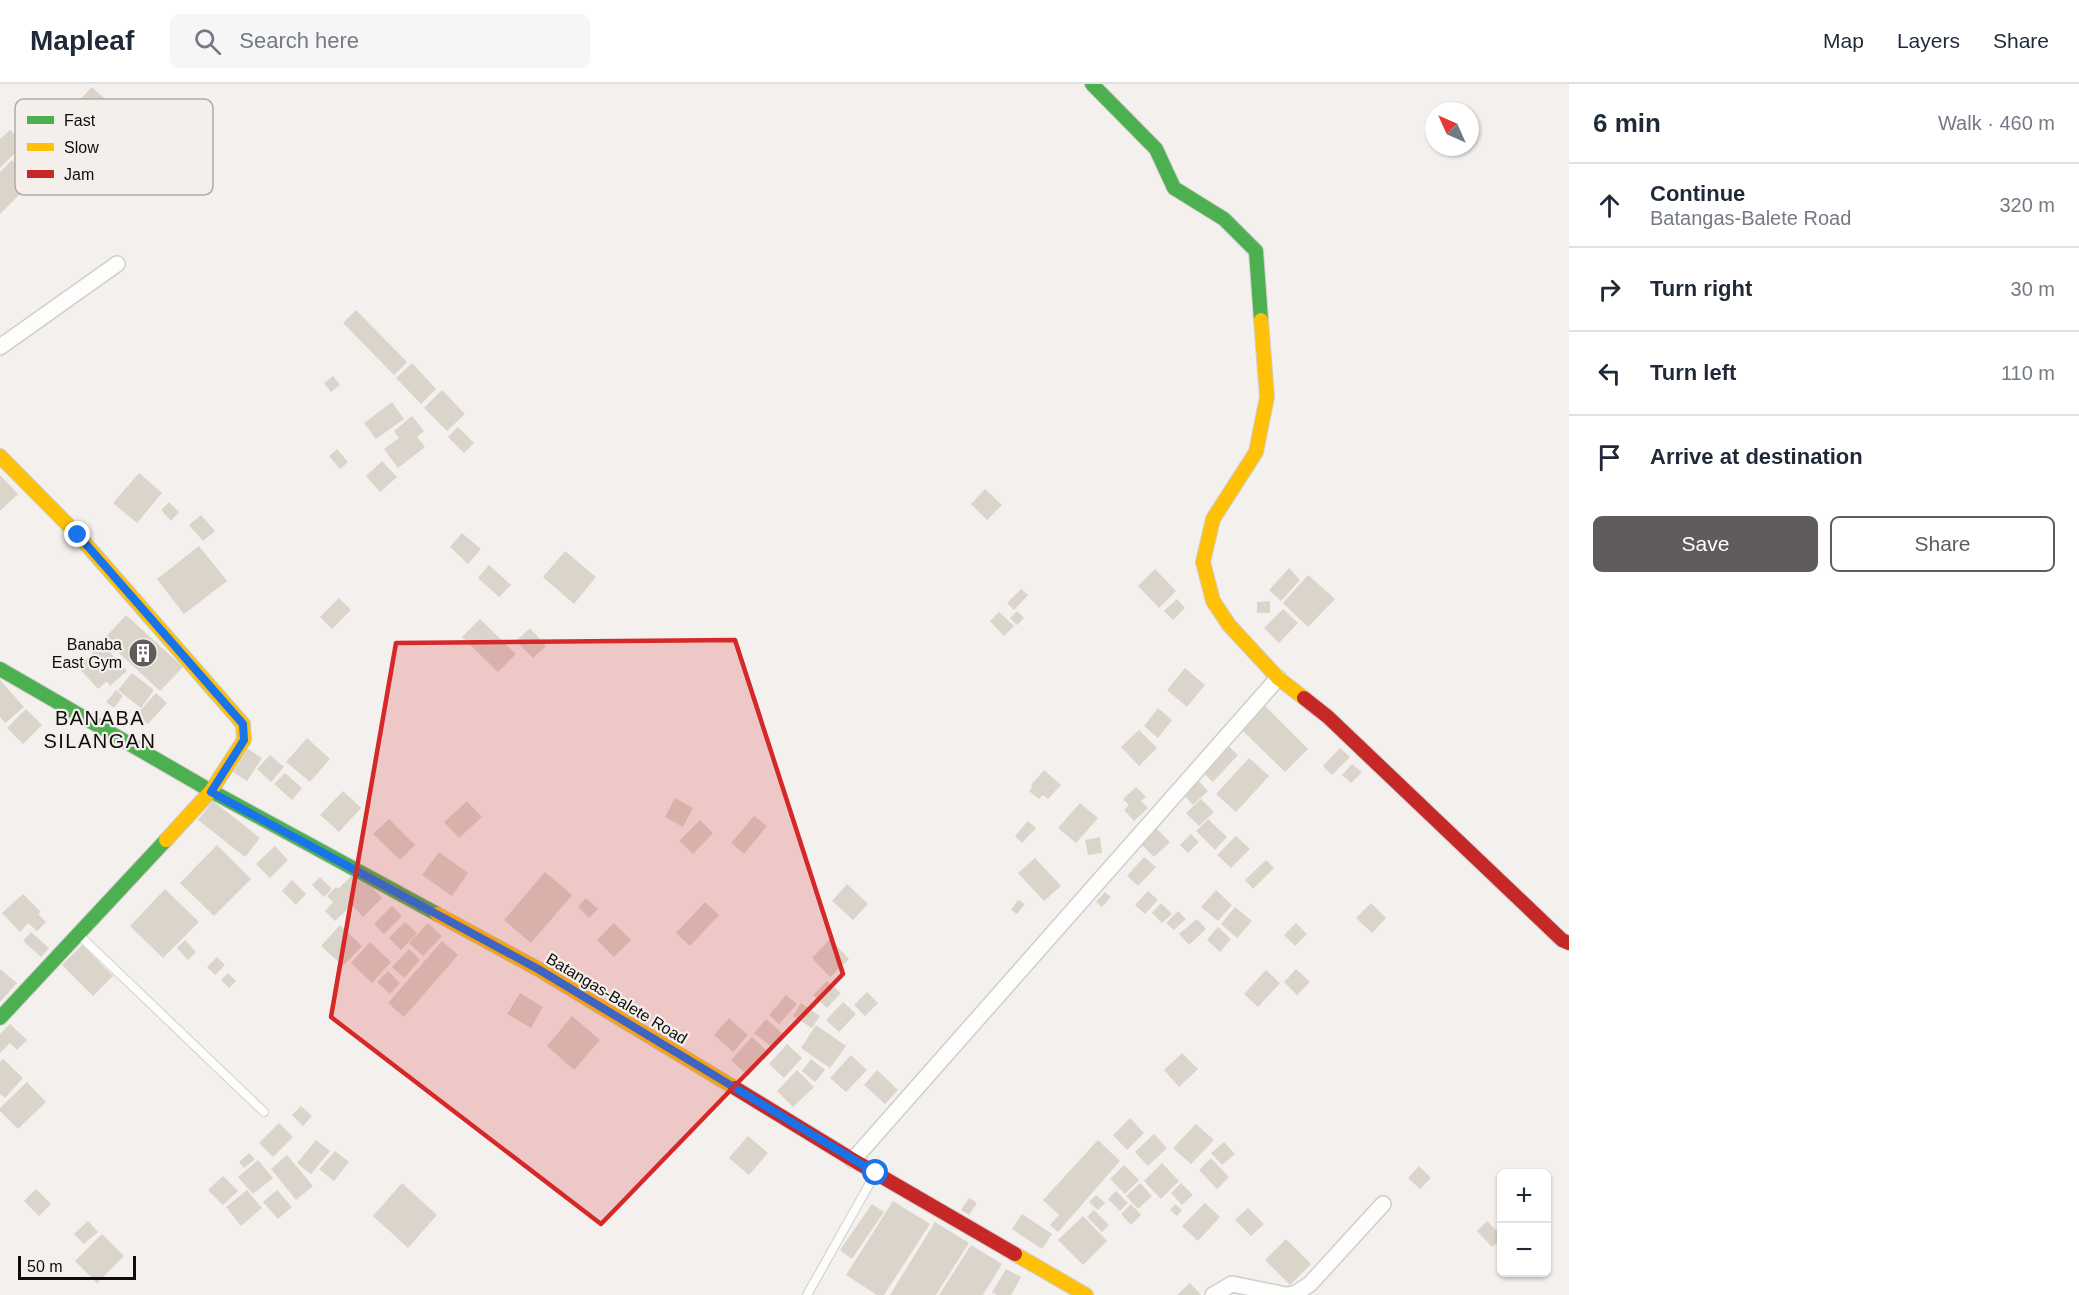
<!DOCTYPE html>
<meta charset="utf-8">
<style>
body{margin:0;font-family:Arial,sans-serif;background:#f6f6f7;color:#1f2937}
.controls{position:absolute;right:18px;bottom:18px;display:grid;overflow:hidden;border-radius:9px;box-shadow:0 2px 4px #0004}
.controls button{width:54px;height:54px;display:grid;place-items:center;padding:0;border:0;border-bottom:2px solid #e0e1e3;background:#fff;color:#1f2937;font:30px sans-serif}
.compass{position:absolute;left:1425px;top:18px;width:54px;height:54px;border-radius:50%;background:#fff;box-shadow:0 2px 4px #0004;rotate:315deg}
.scale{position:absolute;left:18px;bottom:15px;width:118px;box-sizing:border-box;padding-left:6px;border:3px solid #0f0d0c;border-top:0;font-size:16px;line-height:21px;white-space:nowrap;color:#0f0d0c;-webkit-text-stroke:4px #f5efec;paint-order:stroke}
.stop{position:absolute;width:18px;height:18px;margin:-14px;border:4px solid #1a73e8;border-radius:50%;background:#fff}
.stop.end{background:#1a73e8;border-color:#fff;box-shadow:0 2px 6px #0008}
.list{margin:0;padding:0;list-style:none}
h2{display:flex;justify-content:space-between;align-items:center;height:78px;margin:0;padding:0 24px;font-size:26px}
h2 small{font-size:20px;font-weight:400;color:#747a83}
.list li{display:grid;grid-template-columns:39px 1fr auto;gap:18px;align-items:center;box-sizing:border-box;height:84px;padding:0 24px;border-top:2px solid #e0e1e3}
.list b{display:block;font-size:22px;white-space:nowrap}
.list p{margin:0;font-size:20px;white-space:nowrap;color:#747a83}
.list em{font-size:20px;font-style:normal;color:#747a83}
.actions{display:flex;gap:12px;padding:18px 24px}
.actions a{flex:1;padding:14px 0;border:2px solid #5f5c5b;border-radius:9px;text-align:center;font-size:21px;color:#5f5c5b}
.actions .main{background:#5f5c5b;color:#fff}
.icon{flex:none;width:33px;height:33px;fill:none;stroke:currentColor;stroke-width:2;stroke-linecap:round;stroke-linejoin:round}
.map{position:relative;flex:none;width:1569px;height:1211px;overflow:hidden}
header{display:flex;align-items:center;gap:36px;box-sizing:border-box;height:84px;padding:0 30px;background:#fff;border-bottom:2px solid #e0e1e3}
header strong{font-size:28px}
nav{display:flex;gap:33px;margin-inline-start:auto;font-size:21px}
.search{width:420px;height:54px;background:#f6f6f7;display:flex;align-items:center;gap:15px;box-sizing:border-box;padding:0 21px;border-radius:9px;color:#747a83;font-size:22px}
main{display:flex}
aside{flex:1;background:#fff}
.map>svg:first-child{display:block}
.building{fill:#dbd4cb}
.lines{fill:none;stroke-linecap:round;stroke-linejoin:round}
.lane-casing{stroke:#d0cecc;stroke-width:10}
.street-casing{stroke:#d0cecc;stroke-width:18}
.fast-casing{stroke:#d0cecc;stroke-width:16}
.slow-casing{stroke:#d0cecc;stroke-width:16}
.jam-casing{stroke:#d0cecc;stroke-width:16}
.lane{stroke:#fdfdfc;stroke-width:8}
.street{stroke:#fdfdfc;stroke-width:15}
.fast{stroke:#4caf50;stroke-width:14}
.slow{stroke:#ffc107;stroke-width:14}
.jam{stroke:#c62828;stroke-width:14}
.route{stroke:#1a73e8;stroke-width:8}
.marked{fill:#d62828;fill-opacity:0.2;stroke:#d62828;stroke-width:4.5;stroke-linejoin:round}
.labels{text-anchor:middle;stroke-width:4.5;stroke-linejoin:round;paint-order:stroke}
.poi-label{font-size:16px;fill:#0f0d0c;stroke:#f5efec;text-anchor:end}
.street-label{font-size:16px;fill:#0f0d0c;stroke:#f5efec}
.quarter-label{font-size:20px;letter-spacing:1.5px;fill:#0f0d0c;stroke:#f5efec}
.key{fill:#f5efec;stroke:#b0aba9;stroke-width:1.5}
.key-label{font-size:16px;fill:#0f0d0c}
</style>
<header>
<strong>Mapleaf</strong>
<div class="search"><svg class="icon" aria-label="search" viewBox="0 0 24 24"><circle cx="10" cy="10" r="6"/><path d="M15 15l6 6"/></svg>Search here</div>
<nav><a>Map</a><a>Layers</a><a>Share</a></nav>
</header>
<main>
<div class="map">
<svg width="1569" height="1211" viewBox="0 0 1569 1211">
<rect width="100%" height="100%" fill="#f3f0ee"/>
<path class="building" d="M92,3L108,18L37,94L20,79Z
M10,46L24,60L0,84V55Z
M12,76L33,97L0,130V88Z
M356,226L407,278L394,291L343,239Z
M412,279L436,305L421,320L396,294Z
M333,292L340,301L331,308L324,299Z
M442,306L465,330L447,347L424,324Z
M392,318L404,335L376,355L364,339Z
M412,332L424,347L417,353L425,363L398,384L384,365L399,354L394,347Z
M458,343L474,359L464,369L448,353Z
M337,365L348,378L340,385L329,372Z
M382,377L397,393L380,408L366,392Z
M139,389L162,409L137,439L113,419Z
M0,391L18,410L0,427Z
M985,405L1002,421L987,436L971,420Z
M169,418L179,428L171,437L161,426Z
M201,431L215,447L203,457L189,441Z
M462,449L481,465L468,480L450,463Z
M199,462L227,497L184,530L157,495Z
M565,467L596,493L574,520L543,493Z
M489,481L511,501L499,513L478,494Z
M1289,484L1300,496L1281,517L1269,506Z
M1155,485L1176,507L1159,524L1138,502Z
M1308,491L1335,515L1308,543L1283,519Z
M1021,505L1028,511L1014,526L1007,519Z
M339,514L351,526L332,545L320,533Z
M1177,515L1185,524L1173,536L1164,527Z
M1270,517V529H1257V518Z
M1283,525L1298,539L1279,559L1264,544Z
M1017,527L1024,534L1017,541L1010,534Z
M999,528L1014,542L1004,552L990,537Z
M126,531L183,583L160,607L104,555Z
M480,535L516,570L498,588L462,553Z
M530,544L546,562L533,574L516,557Z
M98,564L103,569L107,565L127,587L110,602L107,597L98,605L78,583Z
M1185,584L1205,601L1187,623L1167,606Z
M132,589L154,606L141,624L118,606Z
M0,596L24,623L5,639L0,633Z
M116,606L123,612L114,624L106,618Z
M156,609L167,619L148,640L137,630Z
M1264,621L1308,665L1285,688L1241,645Z
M1158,624L1172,636L1158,654L1144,642Z
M26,625L42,641L23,660L7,644Z
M1139,646L1157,664L1139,682L1121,663Z
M307,654L330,675L310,698L286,678Z
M1224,658L1238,671L1213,698L1199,685Z
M1340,664L1350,673L1332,691L1323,682Z
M248,665L262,674L247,697L233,688Z
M270,671L284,683L271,698L257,685Z
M1249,674L1269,692L1236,728L1216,710Z
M1352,680L1362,688L1351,699L1342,691Z
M1044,686L1061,701L1048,715L1043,711L1039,715L1029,707L1033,702L1031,701Z
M285,689L302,704L292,716L274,700Z
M1195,693L1208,707L1193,721L1180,707Z
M1136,703L1146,713L1141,717L1148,724L1134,737L1124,726L1129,721L1123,715Z
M343,707L361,724L339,748L320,731Z
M675,714L693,724L683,743L665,733Z
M1201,715L1214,728L1199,742L1186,729Z
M213,717L260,754L245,773L198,736Z
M467,717L482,733L459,754L444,738Z
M1080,719L1098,734L1076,759L1058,744Z
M754,732L767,742L744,770L731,759Z
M389,735L415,761L400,776L373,750Z
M1208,735L1227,753L1215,766L1196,747Z
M700,736L713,749L693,770L679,757Z
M1028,737L1036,744L1022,759L1015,752Z
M1155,743L1170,758L1154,773L1140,759Z
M1191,750L1199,758L1188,769L1180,761Z
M1236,752L1250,765L1231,784L1217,771Z
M1100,753L1102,769L1088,771L1085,756Z
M217,761L251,795L214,832L180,799Z
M275,762L288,776L270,794L256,780Z
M439,768L468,789L452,812L422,791Z
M1144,773L1156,783L1138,802L1127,792Z
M1035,774L1061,802L1044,817L1018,789Z
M1266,776L1274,784L1253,805L1245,796Z
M357,787L382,814L363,833L352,821L335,837L325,827L333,818L327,812L336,803L338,805Z
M545,788L572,811L531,859L504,836Z
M320,793L332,805L324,813L312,801Z
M292,796L306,810L296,821L282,807Z
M847,800L868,820L853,836L832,817Z
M165,805L199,838L163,874L130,842Z
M1216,806L1232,821L1218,837L1201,823Z
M1148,807L1158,816L1145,830L1135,821Z
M1105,808L1111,813L1102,823L1096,818Z
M23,810L41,828L38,830L46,838L37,847L28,839L20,848L2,829Z
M586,814L598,825L589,834L578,823Z
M1018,816L1025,820L1017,830L1011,826Z
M705,818L719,831L690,862L676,849Z
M1161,819L1172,830L1162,839L1152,829Z
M1371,819L1386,834L1372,849L1356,834Z
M392,822L402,832L384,850L374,840Z
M1235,823L1252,837L1237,854L1221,840Z
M1178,827L1186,835L1174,846L1166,839Z
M1197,835L1206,845L1189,861L1179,850Z
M405,838L417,849L401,866L389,854Z
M428,839L442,852L423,872L409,859Z
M614,839L631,856L614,873L597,856Z
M1296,839L1307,850L1295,862L1284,851Z
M340,841L362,862L343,882L321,862Z
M1218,843L1231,855L1220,868L1207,856Z
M31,848L49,864L41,873L23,857Z
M830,855L849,875L830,893L812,874Z
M185,856L196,868L188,876L177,864Z
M442,857L458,871L404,933L388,919Z
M370,858L391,878L372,899L351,879Z
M82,861L113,892L93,912L62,881Z
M409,865L420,876L404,894L392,883Z
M217,873L225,881L215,891L207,883Z
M0,885L17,899L0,918Z
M1296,885L1310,898L1297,911L1284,898Z
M1266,886L1280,899L1258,923L1244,910Z
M388,887L400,899L390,910L377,898Z
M228,889L236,897L229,904L221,896Z
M827,897L841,909L827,924L813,911Z
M867,908L878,919L865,932L854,921Z
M520,909L543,923L531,944L507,930Z
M786,911L797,920L779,940L769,931Z
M843,918L856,930L839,948L826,936Z
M801,919L820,932L812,944L793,932Z
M572,932L600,956L574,986L547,962Z
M729,934L748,951L733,968L714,951Z
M766,935L784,951L773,964L754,949Z
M10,940L27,956L17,966L10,959L0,969V950Z
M816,941L846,962L830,984L801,964Z
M752,953L769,969L748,992L731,976Z
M787,960L802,974L784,994L769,980Z
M1182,969L1198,985L1179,1003L1164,986Z
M851,971L867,986L846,1008L830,994Z
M3,975L23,994L5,1014L0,1010V978Z
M811,975L825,986L815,998L802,987Z
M797,986L814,1003L793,1023L777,1007Z
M877,986L898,1006L885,1020L864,1001Z
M27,998L46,1018L18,1045L0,1027V1024Z
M301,1022L312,1032L303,1042L292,1031Z
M1130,1034L1144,1049L1127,1066L1113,1051Z
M279,1039L293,1053L273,1073L259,1059Z
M1196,1040L1214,1056L1191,1080L1173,1064Z
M1154,1050L1167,1064L1148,1082L1135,1068Z
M748,1052L768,1069L749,1091L729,1074Z
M316,1056L330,1067L311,1090L297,1079Z
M1098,1056L1120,1077L1058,1148L1050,1141L1059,1131L1043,1116Z
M1224,1058L1235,1070L1222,1081L1211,1069Z
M335,1067L349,1078L334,1097L319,1085Z
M249,1069L255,1075L244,1084L239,1078Z
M287,1071L313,1102L296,1116L271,1085Z
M1211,1074L1229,1093L1217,1105L1199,1086Z
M258,1076L273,1094L253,1110L238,1093Z
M1162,1079L1179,1097L1161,1115L1144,1097Z
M1124,1081L1139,1096L1125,1110L1110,1095Z
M1419,1082L1431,1094L1420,1105L1408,1094Z
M223,1092L238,1107L223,1121L208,1106Z
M402,1099L437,1131L408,1164L373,1132Z
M1140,1099L1152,1112L1138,1125L1126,1112Z
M1181,1099L1193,1111L1182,1121L1171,1109Z
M36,1105L51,1120L39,1132L24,1117Z
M247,1106L262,1124L241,1142L226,1123Z
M277,1106L292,1123L278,1135L263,1118Z
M1116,1107L1128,1119L1120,1127L1108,1115Z
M1096,1111L1105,1119L1098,1126L1089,1118Z
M969,1114L977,1119L969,1131L961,1126Z
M893,1117L930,1140L884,1211H877L846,1191Z
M1205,1119L1220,1133L1198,1157L1182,1142Z
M872,1120L884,1128L852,1175L840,1166Z
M1131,1120L1141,1131L1131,1141L1121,1130Z
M1175,1120L1182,1126L1177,1132L1170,1126Z
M1248,1124L1264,1140L1251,1152L1235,1136Z
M1094,1126L1109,1141L1102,1148L1087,1133Z
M1022,1130L1052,1150L1042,1165L1012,1145Z
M1083,1132L1107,1157L1083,1181L1058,1156Z
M88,1137L98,1148L84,1160L74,1150Z
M1487,1137L1502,1152V1154L1492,1163L1477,1147Z
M935,1138L969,1159L936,1211H890Z
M102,1150L124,1172L97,1199L75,1177Z
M1286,1155L1311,1180L1290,1201L1265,1176Z
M971,1161L1002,1180L983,1211H939Z
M1006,1185L1021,1193L1011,1211H997L992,1208Z
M1190,1199L1201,1211H1177Z"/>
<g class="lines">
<g class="lane-casing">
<path id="lane" d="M79,851L264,1028
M807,1211L875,1090"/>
</g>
<g class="street-casing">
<path id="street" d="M0,263L117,180
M853,1076L1278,594
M1213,1211L1232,1200L1286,1211
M1288,1211L1296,1209L1310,1200L1383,1120"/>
</g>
<g class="fast-casing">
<path id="fast" d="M1092,0L1156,65L1174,104L1224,135L1256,167L1261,236
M0,585L211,707L437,830
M0,934L166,756"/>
</g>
<g class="slow-casing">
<path id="slow" d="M1261,236L1267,313L1256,368L1213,435L1203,478L1213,517L1229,541L1278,594L1304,614
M0,372L78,451L243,640L244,656L211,707L166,756
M437,830L538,885L735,1004
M1015,1170L1086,1211"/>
</g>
<g class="jam-casing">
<path id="jam" d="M1304,614L1328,633L1562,856L1569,859
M735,1004L853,1076L1015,1170"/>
</g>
<use href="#lane" class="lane"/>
<use href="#street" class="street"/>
<use href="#fast" class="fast"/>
<use href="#slow" class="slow"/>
<use href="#jam" class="jam"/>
</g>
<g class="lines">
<path class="route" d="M78,451L243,640L244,656L211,708L538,885L876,1089"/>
</g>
<path class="marked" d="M735,556L843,890L601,1140L331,933L396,559Z"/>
<defs>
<g id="building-disc" transform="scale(1.5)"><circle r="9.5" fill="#5f5c5b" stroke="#f5efec"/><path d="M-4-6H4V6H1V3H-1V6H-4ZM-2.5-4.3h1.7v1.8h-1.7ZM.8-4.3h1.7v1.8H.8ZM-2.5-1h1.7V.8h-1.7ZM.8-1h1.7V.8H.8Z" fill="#fff"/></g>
</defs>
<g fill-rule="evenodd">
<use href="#building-disc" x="143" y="569"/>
</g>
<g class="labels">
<g class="poi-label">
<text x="122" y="566">Banaba<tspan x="122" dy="18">East Gym</tspan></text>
</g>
<g class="street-label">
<text transform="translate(617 914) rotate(31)" y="6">Batangas-Balete Road</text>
</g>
<g class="quarter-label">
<text x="100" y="641">BANABA<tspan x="100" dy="23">SILANGAN</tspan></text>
</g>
</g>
<rect x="15" y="15" width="198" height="96" rx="9" class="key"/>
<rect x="27" y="32" width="27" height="8" fill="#4caf50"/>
<rect x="27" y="59" width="27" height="8" fill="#ffc107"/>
<rect x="27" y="86" width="27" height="8" fill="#c62828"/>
<g class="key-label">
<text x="64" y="42">Fast</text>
<text x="64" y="69">Slow</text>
<text x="64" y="96">Jam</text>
</g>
</svg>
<div class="controls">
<button>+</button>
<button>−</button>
</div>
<svg class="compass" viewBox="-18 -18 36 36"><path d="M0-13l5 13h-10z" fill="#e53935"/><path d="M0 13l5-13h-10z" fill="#747a83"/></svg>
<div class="scale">50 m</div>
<div class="stop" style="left:876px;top:1089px"></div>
<div class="stop end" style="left:78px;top:451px"></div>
</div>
<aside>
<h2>6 min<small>Walk · 460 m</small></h2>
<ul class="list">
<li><svg class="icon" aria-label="ahead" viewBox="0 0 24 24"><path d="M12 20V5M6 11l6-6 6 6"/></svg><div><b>Continue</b><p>Batangas-Balete Road</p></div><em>320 m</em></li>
<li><svg class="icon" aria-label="right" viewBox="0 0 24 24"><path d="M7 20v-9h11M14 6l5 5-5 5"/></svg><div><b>Turn right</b></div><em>30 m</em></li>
<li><svg class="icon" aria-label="left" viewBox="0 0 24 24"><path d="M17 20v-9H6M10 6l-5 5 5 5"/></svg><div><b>Turn left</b></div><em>110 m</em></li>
<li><svg class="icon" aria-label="arrive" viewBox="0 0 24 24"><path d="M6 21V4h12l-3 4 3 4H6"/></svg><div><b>Arrive at destination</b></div></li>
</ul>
<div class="actions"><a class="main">Save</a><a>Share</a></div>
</aside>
</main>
